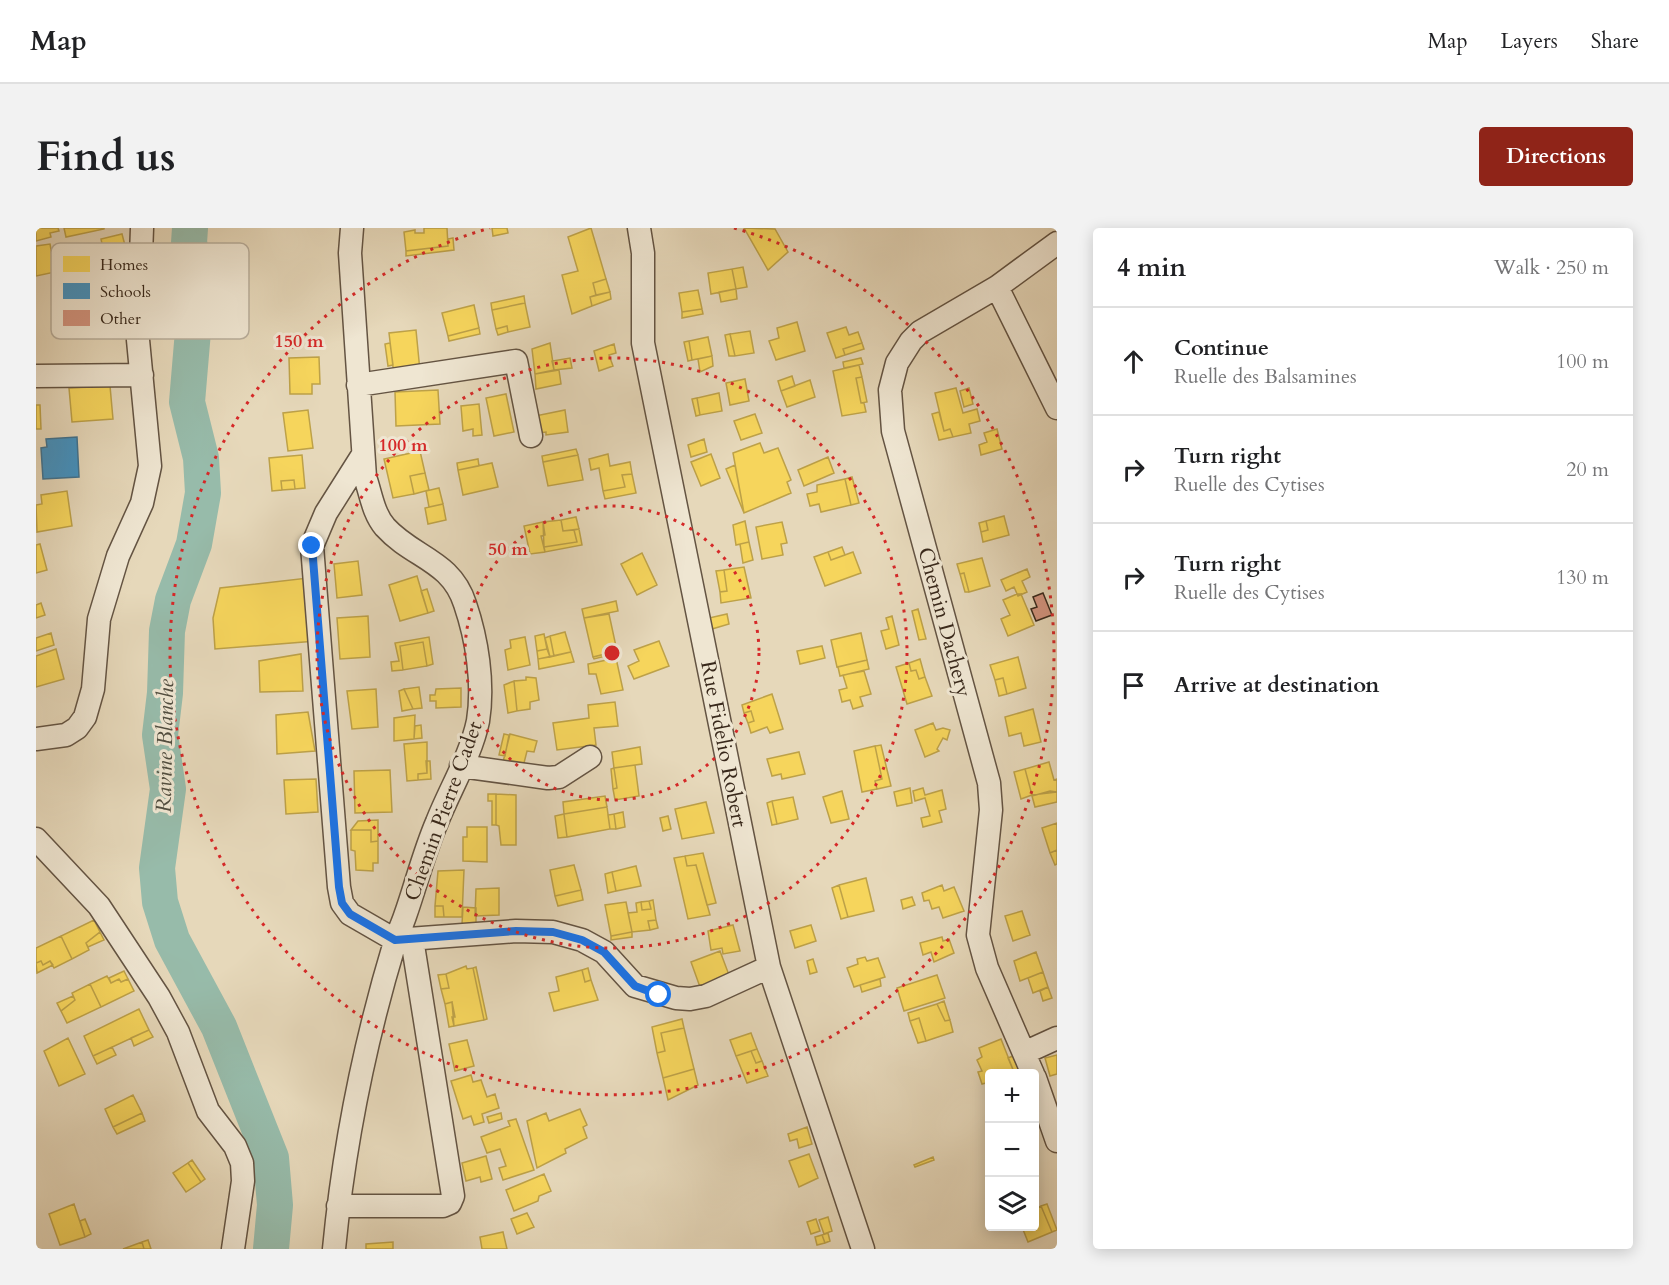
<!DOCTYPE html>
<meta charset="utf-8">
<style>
body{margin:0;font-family:Cardo,serif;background:#f2f2f2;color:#202124}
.controls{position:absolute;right:18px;bottom:18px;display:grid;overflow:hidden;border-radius:6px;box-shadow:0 3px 15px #0003}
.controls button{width:54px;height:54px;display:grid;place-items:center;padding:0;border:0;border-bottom:2px solid #e0e0e0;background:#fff;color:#202124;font:30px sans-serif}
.stop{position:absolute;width:18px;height:18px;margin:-14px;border:4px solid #1a73e8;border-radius:50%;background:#fff}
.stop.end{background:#1a73e8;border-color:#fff;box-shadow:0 2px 6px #0008}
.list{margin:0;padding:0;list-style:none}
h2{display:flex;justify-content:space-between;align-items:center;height:78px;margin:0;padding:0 24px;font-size:26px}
h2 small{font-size:20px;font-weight:400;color:#757577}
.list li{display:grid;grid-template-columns:39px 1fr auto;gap:18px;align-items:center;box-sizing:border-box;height:108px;padding:0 24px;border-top:2px solid #e0e0e0}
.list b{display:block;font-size:22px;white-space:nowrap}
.list p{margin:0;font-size:20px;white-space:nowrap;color:#757577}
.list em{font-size:20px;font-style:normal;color:#757577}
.icon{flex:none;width:33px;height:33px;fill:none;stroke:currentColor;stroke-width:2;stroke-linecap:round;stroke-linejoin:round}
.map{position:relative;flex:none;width:1021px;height:1021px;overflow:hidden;border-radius:6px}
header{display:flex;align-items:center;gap:36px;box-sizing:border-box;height:84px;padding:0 30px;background:#fff;border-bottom:2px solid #e0e0e0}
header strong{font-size:28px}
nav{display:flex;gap:33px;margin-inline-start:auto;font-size:21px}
.intro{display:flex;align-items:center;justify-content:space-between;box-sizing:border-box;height:144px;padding:0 36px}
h1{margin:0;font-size:42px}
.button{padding:15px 27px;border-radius:6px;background:#8f2418;color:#fff;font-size:21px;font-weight:700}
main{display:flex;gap:36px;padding:0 36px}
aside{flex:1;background:#fff;border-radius:6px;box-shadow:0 3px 15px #0003}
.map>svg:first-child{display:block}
.homes{fill:#f6d55c;stroke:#bda148;stroke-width:1.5}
.schools{fill:#4393c3;stroke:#407391;stroke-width:1.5}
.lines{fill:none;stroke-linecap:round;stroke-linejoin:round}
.river{stroke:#97bbaa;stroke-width:36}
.building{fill:#d3947f;stroke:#38281b;stroke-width:1.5}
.minor-casing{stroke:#645443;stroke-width:25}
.minor{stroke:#efe6d2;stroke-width:22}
.route{stroke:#1a73e8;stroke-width:8}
.ring{fill:none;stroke:#d62828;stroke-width:3;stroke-dasharray:3 6}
.labels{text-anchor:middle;stroke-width:6;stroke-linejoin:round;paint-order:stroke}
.street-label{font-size:21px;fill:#38281b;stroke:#efe6d2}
.water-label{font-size:22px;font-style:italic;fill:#504d3f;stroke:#efe6d2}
.key{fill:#efe6d2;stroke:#b8ad9b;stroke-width:1.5}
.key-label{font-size:16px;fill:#38281b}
.centre{fill:#d62828;stroke:#efe6d2;stroke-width:3}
.ring-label{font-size:18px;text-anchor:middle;font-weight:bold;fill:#d62828;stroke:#efe6d2;stroke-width:6;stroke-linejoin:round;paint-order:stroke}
</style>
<header>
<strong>Map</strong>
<nav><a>Map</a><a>Layers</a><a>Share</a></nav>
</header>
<div class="intro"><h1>Find us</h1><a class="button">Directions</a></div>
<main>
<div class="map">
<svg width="1021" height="1021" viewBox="0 0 1021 1021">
<rect width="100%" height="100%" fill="#e6d8ba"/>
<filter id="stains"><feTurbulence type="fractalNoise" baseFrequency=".00333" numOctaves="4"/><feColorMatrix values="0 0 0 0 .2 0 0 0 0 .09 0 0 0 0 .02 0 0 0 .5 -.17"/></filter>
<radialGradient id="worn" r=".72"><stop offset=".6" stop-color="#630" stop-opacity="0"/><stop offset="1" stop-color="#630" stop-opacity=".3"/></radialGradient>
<path class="homes" d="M0,0H22L23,3L14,5L15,9L0,13Z
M28,0H68V1L30,9Z
M388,0H411L412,18L370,23L368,4L379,2V5H388Z
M456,0H471L472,5L457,8Z
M555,0L570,51L557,55L560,67L554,69L556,78L536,86L526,47L542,43L532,9Z
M708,0L739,1L752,24L732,42Z
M86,6L91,25L69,30L65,11Z
M417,10L418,22L370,28V23L412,18V11Z
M14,16L19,44L0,48V18Z
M707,39L711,59L700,61L696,41Z
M696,41L700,61L675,66L672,45Z
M570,51L574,64L560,67L557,55Z
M700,61L701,71L685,74L683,64Z
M662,62L666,81L646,84L643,65Z
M574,64L575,71L556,78L554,69Z
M488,68L489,75L456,82L455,75Z
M489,75L494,99L472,104L471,98L460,101L456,82Z
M438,77L443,100L412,108L406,85Z
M666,81L667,86L646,90V84Z
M761,94L769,123L740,132L733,113L743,110L741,100Z
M471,98L472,104L462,107L460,101Z
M810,99L813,107L822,104L826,115L807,121L809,127L800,130L791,105Z
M443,100L444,106L413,113L412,108Z
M380,102L384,143L358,147L353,105Z
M714,103L718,125L699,128L694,106Z
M694,106L699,128H693L689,107Z
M672,109L676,128L656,132L653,113Z
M653,113L656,132L652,133L648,114Z
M354,115L357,137L352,138L349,116Z
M514,115L518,142L499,146L496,121Z
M826,115L828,121L809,127L807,121Z
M578,116L580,125L573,127L577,138L563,143L558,123Z
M676,128L677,138L664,144L662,131Z
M283,129L284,156H276V166H254L253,130Z
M534,130L536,140L518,142L516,133Z
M825,130L827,136L808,140L807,134Z
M823,137L826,149L820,150L825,175H828L830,184L806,188L797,143Z
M523,142L525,156L500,161L499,146Z
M756,148L759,158L745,163L742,153Z
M826,149L831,174L825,175L820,150Z
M709,151L713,173L694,177L690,155Z
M774,152L779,169L751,179L745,163Z
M50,154L74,158L77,191L36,194L33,160L50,159Z
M920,160L927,185L941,181L944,193L933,196L935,205L917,209L914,201L908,203L899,165Z
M933,160L937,176L928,179L924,163Z
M402,162L404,196L360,198L359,164Z
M683,165L686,183L664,187L661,170Z
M470,166L478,204L458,208L450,170Z
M661,170L664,187L660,188L656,171Z
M443,176L446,207L437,208V201L427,203L425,178Z
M0,177H4L5,201H0Z
M272,182L277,220L252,223L247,185Z
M529,182L532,204L510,207V204L501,205L499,188Z
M903,184L908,203L914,201L917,209L903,212L896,186Z
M719,186L726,205L705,212L698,193Z
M961,201L966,221L945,227L943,217L951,214L948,205Z
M668,211L671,224L655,229L652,217Z
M724,215L728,225L742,220L755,252L751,254L755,265L708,285L697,225Z
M540,221L542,227L507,234L506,228Z
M384,223L389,245L374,248L378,266L357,270L348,231Z
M572,226L574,238L594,234L596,246L586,247L589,259L567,263L563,240L555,242L553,231Z
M675,226L684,250L665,258L655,234Z
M266,227L269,260L259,261L258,252L245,253L246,262L236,263L233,230Z
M542,227L547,252L512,258L507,234Z
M792,229L798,245L768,258L762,242Z
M442,231L443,238L422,242L421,235Z
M456,235L462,259L427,267L422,242Z
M699,237L708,285L690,241Z
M389,245L393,262L378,266L374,248Z
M596,246L600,265L569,271L567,263L589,259L586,247Z
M816,249L823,275L815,277L809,251Z
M809,251L815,277L785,284L783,276L774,278L771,266L781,264V257Z
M258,252L259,261L246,262L245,253Z
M403,260L407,276L393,279L390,263Z
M31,263L36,298L1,304L0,277L6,276L5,267Z
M407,276L410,292L392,296L389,280Z
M968,288L973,307L947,314L945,304L952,302L950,293Z
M540,289L543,301L527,303L525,292Z
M525,292L527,303L538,302L541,314L508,319L507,294Z
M709,293L713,314L700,317L697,297Z
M950,293L952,302L945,304L943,295Z
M507,294L509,307L505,308L509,324L494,326L488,298Z
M746,294L751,315L745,316L747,327L726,331L720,299Z
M543,301L546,317L509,324L508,319L541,314L538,302Z
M713,314L717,332L707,335L704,316Z
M4,316L11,342L0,345V317Z
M806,319L809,327L795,332L792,324Z
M792,324L795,332L817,324L825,345L789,358L778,329Z
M606,325L621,357L601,367L585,336Z
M946,330L954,358L933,364L928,345L924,346L921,336Z
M322,333L326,367L301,370L298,336Z
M708,339L715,370L685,375L684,364L691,363L688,342Z
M991,341L994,349L986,353L991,364L982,368L978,359L970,363L965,352Z
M688,342L691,363L684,364L680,343Z
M928,345L933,364H929L924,346Z
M381,348L392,385L364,393L353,357Z
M272,350L280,413L179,421L177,390L184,360Z
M391,361L398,383L392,385L385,363Z
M981,366H985L998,397L972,408L965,391L974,387L967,372Z
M580,373L582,383L548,390L546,381Z
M5,375L9,387L0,390V377Z
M882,381L890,411L883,412L876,383Z
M573,386L581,423L557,429L548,390Z
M691,386L693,396L676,401L673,390Z
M332,388L334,429L304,431L301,390Z
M856,388L863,417L850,421L845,403L853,401L850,390Z
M529,404L535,424L518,428L514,408Z
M15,405L18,417L0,423V410Z
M825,405L831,432L801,439L795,412Z
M508,406L511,421L501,423L499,408Z
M514,408L518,428L514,429L509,410Z
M393,409L397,436L391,438L387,414L364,418L367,442L356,443L355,434L363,433L359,415Z
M489,409L494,437L472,442L469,422L475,420L474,412Z
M623,413L633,438L598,451L592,438L603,433L598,422Z
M387,414L391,438L367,442L364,418Z
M786,418L789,430L764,436L761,423Z
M20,421L28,451L0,459V428Z
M511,421L514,429L502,431L501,423Z
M581,423L582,425L558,431L557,429Z
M535,424L538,434L503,441L502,431Z
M265,426L267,463L224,464L223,433Z
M982,429L990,460L971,466L967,450L959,452L954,437Z
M580,430L587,462L565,466L560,446H553L552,436Z
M884,431L889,449L883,451L880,442L875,443L873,435Z
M831,432L833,441L804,448L802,439Z
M873,435L875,443L880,442L883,451L889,449L896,468L871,476L860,439Z
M828,443L835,466L824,469L827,478L817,481L814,472L806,474L803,462L811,460L807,447Z
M490,449L500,450L503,472L494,474V481L481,483L478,453L490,452Z
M967,450L971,466L963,468L959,452Z
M478,453L481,483L472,485L468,457Z
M383,459L386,480L377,481L368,461Z
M425,460V479L400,480V473H394V467H399L400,461Z
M340,461L342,499L316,501L311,463Z
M368,461L372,470L377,481L366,483L363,463Z
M736,466L747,501L734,505L731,499L715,505L712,495L718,493L715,483L708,485L706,477Z
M579,474L582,498L558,500L560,517L521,522L517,495L553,490L552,477Z
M997,481L1005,514L988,518L985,505L973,508L969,489Z
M715,483L718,493L712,495L708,485Z
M272,484L279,523L241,526L240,487Z
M379,487L378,511L358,513V490Z
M897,495L900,502L907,500L914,502L911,512L907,510L901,521L903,523L889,529L879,502Z
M385,497L386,510L378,511L379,498Z
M468,506L473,507L469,528L463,527Z
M474,506L501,513L498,524L491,523L486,543L466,538Z
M391,514V545L382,546V552L371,553L368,516Z
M845,517L855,558L841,561L839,553L846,551L839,518Z
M839,518L846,551L839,553L841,561L826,564L818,523Z
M604,519L606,536L578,540L576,524Z
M763,524L769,546L746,551L745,546L736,548L731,531Z
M390,533H394L395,551L382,552V546L391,545Z
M1013,534L1018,552L1021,551V564L996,567L989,541Z
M599,537L603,568L579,572L577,561L581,560L578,540Z
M578,540L581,560L577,561L575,541Z
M989,541L996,567L985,571L978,544Z
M354,542L356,584L319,585L318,543Z
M280,551L282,584L250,586L248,552Z
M874,560L876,575L861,578L858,564Z
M887,560L889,567L906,562L910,581L903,583L906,594L887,599L885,590L894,588L889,570L879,573L877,563Z
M806,563L813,591L795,595L787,569Z
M1014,563L1021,564V574L999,579L996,568Z
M452,566H460V597H456V573H452Z
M460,566L480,567V617H465L463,598L460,597Z
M569,568L571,579L528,586L527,574Z
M757,569L762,591L741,596L736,573Z
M736,573L741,596L736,597L731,575Z
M670,574L678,605L646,611L639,581Z
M571,579L574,601L531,609L528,586Z
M587,584L589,599L580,601L578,586Z
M528,586L531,609L522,610L519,588Z
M578,586L580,601H574L572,587Z
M632,588L635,601L627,603L624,590Z
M342,592V613L335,614V602H315L322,593Z
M1021,595V622L1014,625L1006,600Z
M431,599H451V634L427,633V609H431Z
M315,602H335V614L342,613V635H337V643L320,642L319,623L315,622Z
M1021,622V636L1019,637L1014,625Z
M667,625L680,675L671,677L660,637L651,638L649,628Z
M649,628L651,638L660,637L674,687L652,691L638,630Z
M538,637L545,662L519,668L514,642Z
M600,638L605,658L580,663L576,644Z
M428,642L426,689H408L407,678H399L402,643Z
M576,644L580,663L572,665L569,646Z
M830,650L838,683L812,689L803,657Z
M803,657L812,689L805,691L796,660Z
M906,657L908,663L918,659L928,683L907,690L903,679L896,681L893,672L888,673L886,665Z
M463,660V687L439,688L440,661Z
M545,662L547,672L522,678L519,668Z
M876,669L879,677L867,681L865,672Z
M617,672L620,692L612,693L614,702L596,704L592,685L601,684L600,675L605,674L606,682L615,681L613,673Z
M613,673L615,681L606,682L605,674Z
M590,674L596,704L575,708L569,677Z
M399,678H407L408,689H399Z
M427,679L440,680V695L426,696Z
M986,683L994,707L977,713L969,688Z
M58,692L64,704L50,715L53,722L36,731L25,708Z
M620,692L622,700L614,702L612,693Z
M697,697L704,723L687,726L686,720L675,722L672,703Z
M775,697L780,713L759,720L754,703Z
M64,704L68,712L52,719L50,715Z
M596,704V709L575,712V708Z
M25,708L36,731L18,740L14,733L7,737L5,733L0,735V720Z
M906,709L907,713L913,711L918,725L898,734L895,724L887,727L884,715Z
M684,723L693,747L664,759L655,734Z
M1000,724L1007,744L984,753L978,733Z
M829,729L831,733L842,730L849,749L818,759L811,740L822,736L821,731Z
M777,731L781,744L774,746L771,733Z
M5,733L7,737L14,733L17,737L1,745L0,735Z
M430,738L431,741L437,740L448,792L418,798L416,774L409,776L405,761L413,760L410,746Z
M440,739L451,791L448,792L437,740Z
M552,740L555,752L549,754L546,742Z
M546,742L549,754L555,752L562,772L518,783L513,765L523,763L520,749Z
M88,743L92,751L85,754L83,751L75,755L73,750Z
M1007,744L1012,759L997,765L992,750Z
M410,746L413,760L405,761L402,747Z
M901,747L909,770L868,783L861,760Z
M71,748L75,755L83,751L85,754L92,751L98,763L65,779L54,756Z
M844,751L845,758L826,764L824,757Z
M54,756L65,779L31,795L25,783L39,772L36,765Z
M1012,759L1016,770L1007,773L1004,763Z
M37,768L39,772L25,783L21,775Z
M908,773L914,792L909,793L901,776Z
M416,774L419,789H416L418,798L413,799L409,776Z
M901,776L909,793L914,792L917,804L890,813L883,790L874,793L872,785Z
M103,781L113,802L57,828L48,808Z
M883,790L890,813L882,815L874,793Z
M646,791L648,800L625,805L629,823L621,825L616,799Z
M648,800L658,841L627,850L621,825L629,823L625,805Z
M113,802L117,809L98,818L95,810Z
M715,805L721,821L700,828L694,812Z
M32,810L49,846L23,858L8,823Z
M965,811L978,844L954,846V854L946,856L942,844L946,843L941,832L946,829L943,820Z
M431,812L438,838L419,843L413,816Z
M76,819L80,827L61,836L57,828Z
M721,821L726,833L720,835L715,823Z
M715,823L720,835L726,833L732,848L711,855L700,828Z
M1021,827V846L1014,848L1009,830Z
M977,828L983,842L978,844L972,830Z
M658,841L662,857L632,872L627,850Z
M435,847L437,854L445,852L451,869L459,866L463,880L446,886L448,894L438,897L435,888L427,891L415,853Z
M97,867L106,885L77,899L69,881Z
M544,881L551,897L547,899L551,910L529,921L530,925L501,940L491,893L510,885L513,893Z
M106,885L109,893L81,906L77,899Z
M465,885L466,891L453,895L451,889Z
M480,891L498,942L467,952L463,940L470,938L464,921L451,925L445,909L474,898L472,893Z
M771,899L776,916L763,920L761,911L754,913L752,906Z
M773,926L782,950L763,959L753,933Z
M450,928L456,951L445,954L444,949L430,953L426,935Z
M897,929L898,932L879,939L878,937Z
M156,932L169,951L165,954L152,935Z
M152,935L165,954L150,964L137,945Z
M508,946L515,963L503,968L502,973L478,983L470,962Z
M38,976L49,1009L24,1017L13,986Z
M1011,976L1021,1002L1016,1004L1005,978Z
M1005,978L1016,1004L992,1014L986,999L999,998V981Z
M491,985L498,999L481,1006L475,991Z
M792,989L796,1003L788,1006L783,992Z
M49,991L55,1006L49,1009L44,993Z
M780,991L784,1003L775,1006L771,994Z
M467,1004L471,1021H446L444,1009Z
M792,1005L794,1013L789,1015L786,1007Z
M786,1007L789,1015L781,1017L779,1009Z
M112,1012L115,1021H108L106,1014Z
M106,1014L108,1021H87Z
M357,1014V1021H330V1016Z"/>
<path class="schools" d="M41,209L43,249L7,251L5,220L11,219L10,211Z"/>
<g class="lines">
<path class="river" d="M154,0L153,15L163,51L166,76L157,103L151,174L165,230L167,265L158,316L137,372L131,403L129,465L124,507L132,561L121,640L124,674L136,712L183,799L235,930L239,977L235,1021"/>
</g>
<path class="building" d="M1007,365L1016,387L1000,393L995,381L1001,379L997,369Z"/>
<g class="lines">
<g class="minor-casing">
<path id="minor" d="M603,0L607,25V115L733,739L827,1021
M961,59L1021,180
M0,148L106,147
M322,157L480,133L495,208
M326,228L290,285L276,318L303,659L306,675L314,686L359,712L480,703L517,704L546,712L568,724L599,758L640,770L654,771L670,768L733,739
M0,511L30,507L41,500L49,489L57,461L63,391L82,328L106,275L114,238L102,112L106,0
M425,538L512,550L523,549L554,529
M0,611L63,678L123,769L142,804L172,883L199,918L206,935L207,953L197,1021
M988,825L1021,810
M997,846L951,740L942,707L955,582L953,555L857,203L854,162L861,135L875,113L884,104L961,59L1021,15
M999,850L1021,913
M302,978H407L414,975L417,968L376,711
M298,1021C308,917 329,813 359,714C362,705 366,697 369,688C380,657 388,624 401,594C414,561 435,527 442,493C448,455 441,411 429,376C415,332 377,330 349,299C337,285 335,266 329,249L314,25L316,0"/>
</g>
<use href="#minor" class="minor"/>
</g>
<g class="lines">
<path class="route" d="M276,318L303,659L306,675L314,686L359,712L480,703L517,704L546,712L568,724L599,758L623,767"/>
</g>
<g class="ring">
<circle cx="576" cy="425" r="147"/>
<circle cx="576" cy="425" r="295"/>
<path d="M698 0A442 442 0 1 1 454 0"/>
</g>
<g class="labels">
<g class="street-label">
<text transform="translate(909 394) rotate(75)" y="7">Chemin Dachery</text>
<text transform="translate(688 516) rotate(79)" y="7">Rue Fidelio Robert</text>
<text transform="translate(407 583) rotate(-70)" y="7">Chemin Pierre Cadet</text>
</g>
<g class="water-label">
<text transform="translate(128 518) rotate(-89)" y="8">Ravine Blanche</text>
</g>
</g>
<rect x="15" y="15" width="198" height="96" rx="9" class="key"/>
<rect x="27" y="28" width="27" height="16" fill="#f6d55c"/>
<rect x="27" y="55" width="27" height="16" fill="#4393c3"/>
<rect x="27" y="82" width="27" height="16" fill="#d3947f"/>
<g class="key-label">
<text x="64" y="42">Homes</text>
<text x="64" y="69">Schools</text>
<text x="64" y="96">Other</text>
</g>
<circle cx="576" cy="425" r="9" class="centre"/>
<g class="ring-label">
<text x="263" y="119">150 m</text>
<text x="367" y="223">100 m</text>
<text x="472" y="327">50 m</text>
</g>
<rect width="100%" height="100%" filter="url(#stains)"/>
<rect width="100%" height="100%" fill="url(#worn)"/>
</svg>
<div class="controls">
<button>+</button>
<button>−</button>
<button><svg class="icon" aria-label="layers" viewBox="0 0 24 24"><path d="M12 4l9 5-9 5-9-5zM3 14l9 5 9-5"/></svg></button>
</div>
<div class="stop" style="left:623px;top:767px"></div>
<div class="stop end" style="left:276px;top:318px"></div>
</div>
<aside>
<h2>4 min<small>Walk · 250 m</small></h2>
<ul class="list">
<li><svg class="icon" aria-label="ahead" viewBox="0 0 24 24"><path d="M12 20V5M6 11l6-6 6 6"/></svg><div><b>Continue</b><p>Ruelle des Balsamines</p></div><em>100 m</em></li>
<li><svg class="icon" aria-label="right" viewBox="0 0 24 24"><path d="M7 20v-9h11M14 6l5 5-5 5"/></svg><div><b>Turn right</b><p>Ruelle des Cytises</p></div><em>20 m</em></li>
<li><svg class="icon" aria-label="right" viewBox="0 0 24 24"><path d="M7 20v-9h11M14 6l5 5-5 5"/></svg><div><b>Turn right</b><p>Ruelle des Cytises</p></div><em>130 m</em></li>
<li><svg class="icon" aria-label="arrive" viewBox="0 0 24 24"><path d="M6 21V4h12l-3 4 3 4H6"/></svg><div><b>Arrive at destination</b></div></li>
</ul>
</aside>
</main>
